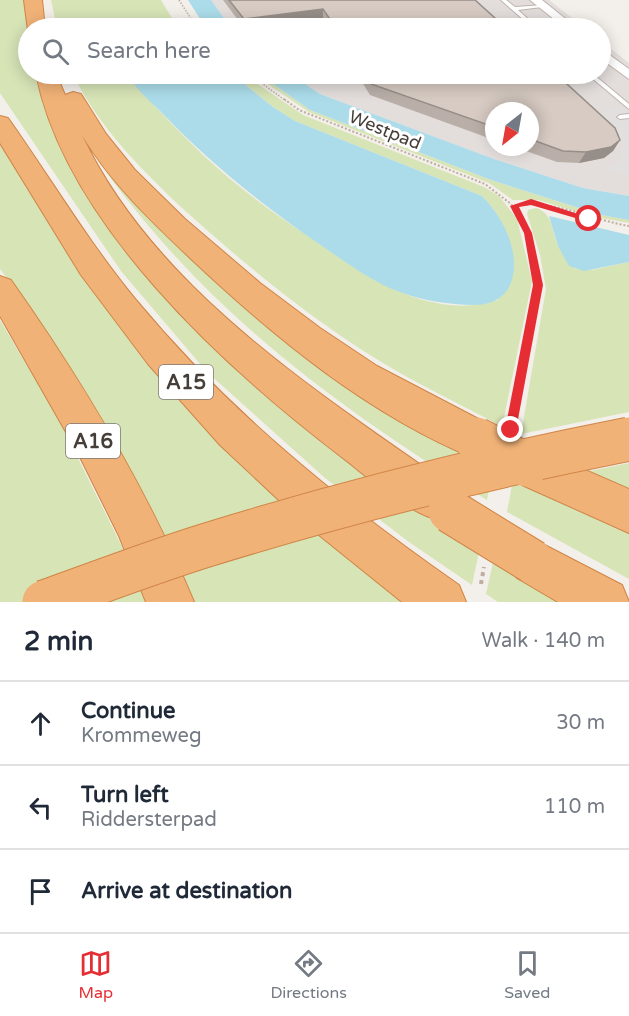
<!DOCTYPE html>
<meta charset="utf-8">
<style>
body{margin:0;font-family:"Varela Round",sans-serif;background:#f2f2f3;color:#1f2937}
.compass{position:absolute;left:485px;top:102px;width:54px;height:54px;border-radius:50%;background:#fff;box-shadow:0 3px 15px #0003;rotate:211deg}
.stop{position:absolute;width:18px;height:18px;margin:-14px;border:4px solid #e62d33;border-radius:50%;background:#fff}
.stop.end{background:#e62d33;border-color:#fff;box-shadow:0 2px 6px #0008}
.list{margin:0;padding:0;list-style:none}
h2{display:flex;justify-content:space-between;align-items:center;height:78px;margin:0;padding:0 24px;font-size:26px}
h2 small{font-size:20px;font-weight:400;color:#747a83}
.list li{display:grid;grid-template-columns:39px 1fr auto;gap:18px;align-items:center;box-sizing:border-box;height:84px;padding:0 24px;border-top:2px solid #e0e1e3}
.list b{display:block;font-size:22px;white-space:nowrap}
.list p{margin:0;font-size:20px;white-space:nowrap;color:#747a83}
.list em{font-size:20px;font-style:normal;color:#747a83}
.icon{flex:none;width:33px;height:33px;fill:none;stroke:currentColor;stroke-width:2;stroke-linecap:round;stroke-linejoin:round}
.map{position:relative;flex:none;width:629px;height:602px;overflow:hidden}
.search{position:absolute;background:#fff;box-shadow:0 3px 15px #0003;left:18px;right:18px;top:18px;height:66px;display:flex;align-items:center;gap:15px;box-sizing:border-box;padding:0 21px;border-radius:33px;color:#747a83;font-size:22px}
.sheet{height:330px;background:#fff}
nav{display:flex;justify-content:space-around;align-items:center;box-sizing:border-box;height:84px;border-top:2px solid #e0e1e3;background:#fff;font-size:16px;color:#747a83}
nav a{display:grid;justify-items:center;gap:3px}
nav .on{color:#e62d33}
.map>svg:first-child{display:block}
.industrial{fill:#e3dedb;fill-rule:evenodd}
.green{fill:#d7e4b6}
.parking{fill:#e2e0de}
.water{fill:#acdcea}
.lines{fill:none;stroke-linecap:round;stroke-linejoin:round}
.service-casing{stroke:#beb5ad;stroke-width:2}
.minor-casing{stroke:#beb5ad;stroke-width:2}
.motorway-casing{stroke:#cf8547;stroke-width:2}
.path-far3{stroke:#beae9f;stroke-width:1.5;stroke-dasharray:1.5 1.5;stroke-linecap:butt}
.path-far2{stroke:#beae9f;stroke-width:2;stroke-dasharray:2 2;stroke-linecap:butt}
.path-far1{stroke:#beae9f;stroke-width:3;stroke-dasharray:3 3;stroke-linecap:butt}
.path{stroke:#beae9f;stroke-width:4;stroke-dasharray:4 4;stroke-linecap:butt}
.service{fill:#fff;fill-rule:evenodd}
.minor{fill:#fff;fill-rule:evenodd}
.motorway{fill:#f1b277;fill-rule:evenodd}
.motorway-bridge-casing{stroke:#cf8547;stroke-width:45;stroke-linecap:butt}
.motorway-bridge{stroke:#f1b277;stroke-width:43}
.wall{fill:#b9afa8}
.shaded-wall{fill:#968e88}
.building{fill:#d7cbc3;stroke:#968e88;stroke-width:1.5}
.route{fill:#e62d33}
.labels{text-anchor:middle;stroke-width:6;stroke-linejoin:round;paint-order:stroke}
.far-street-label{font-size:18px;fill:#463e38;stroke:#fff}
.shield{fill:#fff;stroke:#7e7874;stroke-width:1.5}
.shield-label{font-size:20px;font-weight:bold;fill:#463e38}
</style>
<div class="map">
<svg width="629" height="602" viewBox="0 0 629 602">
<rect width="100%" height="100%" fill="#f3efea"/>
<path class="industrial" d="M211,0H549L585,28H231Z
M601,41L629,63V196L583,188L494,159L320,94L290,74H600ZM494,111H530V147H494Z"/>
<path class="green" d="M0,0H26L28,74H34C59,152 91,203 140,268L480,547L472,585L409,542L325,478L206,371L121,271L0,93Z
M51,0H161L178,28H57Z
M73,74H129L130,80C154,105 178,131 203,155C236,186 273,213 311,238C364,275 430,322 498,300C506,254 518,233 482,196L295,121L273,107L232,74H243L303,115L484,187L499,196L517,219L532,281L502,427C461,404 418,385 378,360C307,316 243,263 181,207C140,168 97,125 73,74Z
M253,74H259L310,110L491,180L601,215L629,220V223L596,217L538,200H513L489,183L309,112Z
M0,130L81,260L426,602H188L30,310L0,269Z
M99,162L494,465L487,500C334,405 204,310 99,162Z
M536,208C553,213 551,230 558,245C562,253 570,261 576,269L592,270L629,262V412L521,434L546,289L540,255L527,214L528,210Z
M0,320L57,416L143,589L146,602H0Z
M629,463V490L585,472Z
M515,469L629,520V579L507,512Z
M494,558L567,602H498L486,594Z"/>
<path class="parking" d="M622,108L629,114V175L603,169L618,164L624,143L591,116Z"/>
<path class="water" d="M188,0H211L231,28H206Z
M128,74H232L273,107L295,121L482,196C499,213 514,239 514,265C514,289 501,304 476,305C447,305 419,300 392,289C367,278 344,261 322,246C263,206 210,163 161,112C150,101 134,88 128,74Z
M259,74H290L320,94L494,159L583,188L629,196V220L601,215L491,180L310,110Z
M549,216L629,235V262L584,271L569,266L558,246Z"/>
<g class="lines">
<g class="service-casing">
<path id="service" d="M501,0H506L515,7L544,5V6L542,7L518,10L538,28H533Z
M587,74H593L629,104V109Z
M629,114V118L620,119L617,117L620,115Z"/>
</g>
<g class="minor-casing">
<path id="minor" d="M530,0H542L577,28H565Z
M600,48L629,69V79L600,58Z"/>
</g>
<g class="motorway-casing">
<path id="motorway" d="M24,0H42L45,28H28V31Z
M36,74H56L65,95L73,92L81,94L106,134L135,170L185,219L260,283L320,328L377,366L490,425L496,439L490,453L476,459C368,415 274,337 190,258C150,220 110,182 82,135C152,285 312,389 444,481L450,496L444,511L429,517C396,504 368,477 339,455C223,366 66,223 36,74Z
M0,116L8,118C51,179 89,243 136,300C228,411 341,503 459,585L466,602H402L299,519L220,445L148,364L81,275L0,143Z
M0,276L11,280C83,382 146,487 194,602H146L119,536L79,455L0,316Z
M537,449L629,489V533L522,485L516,470L522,455Z
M533,539L622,585L629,602H558L517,578L510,562L517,546Z"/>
</g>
<path class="path-far3" d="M179,0L197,28
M249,74L286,101"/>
<path class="path-far2" d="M284,99L299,110L485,184L511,204L526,228
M514,206C551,198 592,220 629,226"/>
<path class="path-far1" d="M519,392C530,343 550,276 525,227"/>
<path class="path" d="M512,423L519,391
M481,584L484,567"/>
<use href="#service" class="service"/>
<use href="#minor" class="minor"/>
<use href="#motorway" class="motorway"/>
<g class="motorway-bridge-casing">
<path id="motorway-bridge" d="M476,439L527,465
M450,511L533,562
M44,602C98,583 152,562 207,545C346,502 486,467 629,439"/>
</g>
<use href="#motorway-bridge" class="motorway-bridge"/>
</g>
<path class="wall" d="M223,0H475L506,28H329L323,19L253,28H244Z
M357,74H556L620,140L613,151L604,158L579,163L557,162L515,147H530V111H494V140L370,95Z"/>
<path class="shaded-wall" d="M323,9V19L253,28H245L244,19Z
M620,140L613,151L604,158L579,163L586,152Z"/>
<path class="building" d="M229,0H475L506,28H336L323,9L244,19Z
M365,74H556L615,128L620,140L611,147L586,152L563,151L530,139V111H494V127L371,84Z"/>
<path class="route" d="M531,199L594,219L589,222L531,205L519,207L532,233L543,285L516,430L511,436L505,430L533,285L524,233L510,206Z"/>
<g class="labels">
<g class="far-street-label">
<text transform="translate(385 130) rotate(22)" y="6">Westpad</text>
</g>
<g class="shield">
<rect x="159" y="365" width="54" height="34" rx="4.5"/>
<rect x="66" y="424" width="54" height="34" rx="4.5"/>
</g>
<g class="shield-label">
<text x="186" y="389">A15</text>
<text x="93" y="448">A16</text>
</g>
</g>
</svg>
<svg class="compass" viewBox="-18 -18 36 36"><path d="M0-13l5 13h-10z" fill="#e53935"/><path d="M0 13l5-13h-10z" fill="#747a83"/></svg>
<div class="stop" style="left:589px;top:219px"></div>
<div class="stop end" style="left:511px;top:430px"></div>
<div class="search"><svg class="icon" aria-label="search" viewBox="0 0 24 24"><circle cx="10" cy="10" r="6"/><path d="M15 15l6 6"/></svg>Search here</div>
</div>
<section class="sheet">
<h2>2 min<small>Walk · 140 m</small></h2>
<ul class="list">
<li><svg class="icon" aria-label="ahead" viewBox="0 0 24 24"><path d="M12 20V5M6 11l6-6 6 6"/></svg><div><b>Continue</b><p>Krommeweg</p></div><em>30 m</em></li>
<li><svg class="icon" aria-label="left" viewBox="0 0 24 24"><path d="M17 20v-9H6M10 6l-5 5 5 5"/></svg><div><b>Turn left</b><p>Riddersterpad</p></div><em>110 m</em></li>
<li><svg class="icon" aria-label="arrive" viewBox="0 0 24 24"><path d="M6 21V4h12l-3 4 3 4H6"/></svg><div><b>Arrive at destination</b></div></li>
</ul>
</section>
<nav>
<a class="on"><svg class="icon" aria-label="map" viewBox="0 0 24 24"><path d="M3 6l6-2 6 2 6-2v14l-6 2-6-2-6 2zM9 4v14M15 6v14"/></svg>Map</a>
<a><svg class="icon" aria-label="directions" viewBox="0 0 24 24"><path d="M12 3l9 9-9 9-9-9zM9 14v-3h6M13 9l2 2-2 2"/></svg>Directions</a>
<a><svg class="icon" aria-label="saved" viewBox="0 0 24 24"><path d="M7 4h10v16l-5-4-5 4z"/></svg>Saved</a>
</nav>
